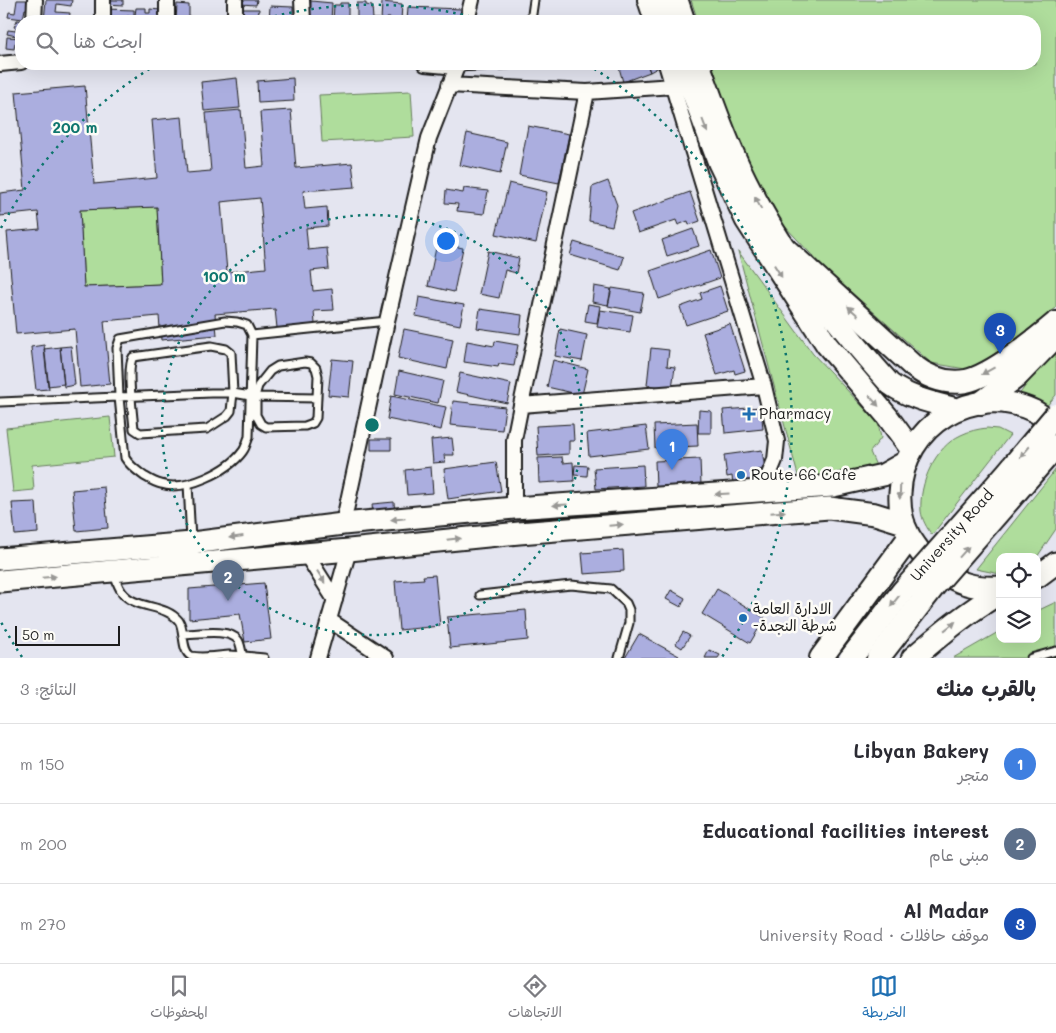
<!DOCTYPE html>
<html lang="ar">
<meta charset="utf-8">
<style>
body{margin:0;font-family:Mali,"Playpen Sans Arabic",sans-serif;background:#f7f7f7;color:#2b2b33;direction:rtl}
.controls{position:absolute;right:15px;bottom:15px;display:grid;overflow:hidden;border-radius:10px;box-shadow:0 5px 20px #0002}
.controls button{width:45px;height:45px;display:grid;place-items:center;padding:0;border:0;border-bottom:1px solid #e1e1e2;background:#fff;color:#2b2b33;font:25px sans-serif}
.scale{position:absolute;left:15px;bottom:12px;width:105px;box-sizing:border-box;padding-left:5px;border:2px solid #1c1c1c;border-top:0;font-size:14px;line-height:18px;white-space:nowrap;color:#1c1c1c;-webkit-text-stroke:4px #fdfcf7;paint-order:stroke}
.you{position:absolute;left:445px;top:240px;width:18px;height:18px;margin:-12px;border:4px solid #fff;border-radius:50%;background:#1a73e8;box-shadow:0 0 0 8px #1a73e833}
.badge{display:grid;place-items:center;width:32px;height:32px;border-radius:50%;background:#1f6fb2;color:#fff;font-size:16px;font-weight:700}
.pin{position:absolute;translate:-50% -41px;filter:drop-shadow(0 1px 2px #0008)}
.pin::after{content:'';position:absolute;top:26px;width:18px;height:15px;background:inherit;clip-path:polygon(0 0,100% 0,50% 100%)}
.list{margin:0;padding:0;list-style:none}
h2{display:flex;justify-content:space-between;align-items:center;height:65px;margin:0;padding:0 20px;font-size:21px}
h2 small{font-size:16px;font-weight:400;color:#7c7c81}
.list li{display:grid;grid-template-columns:32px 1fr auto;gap:15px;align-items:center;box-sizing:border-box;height:80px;padding:0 20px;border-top:1px solid #e1e1e2}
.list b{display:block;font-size:19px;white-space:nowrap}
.list p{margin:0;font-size:16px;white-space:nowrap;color:#7c7c81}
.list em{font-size:16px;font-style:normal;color:#7c7c81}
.icon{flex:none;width:28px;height:28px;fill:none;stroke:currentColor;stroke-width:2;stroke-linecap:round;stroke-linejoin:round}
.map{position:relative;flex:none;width:1056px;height:658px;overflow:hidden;direction:ltr}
.search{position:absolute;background:#fff;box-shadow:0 5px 20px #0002;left:15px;right:15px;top:15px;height:55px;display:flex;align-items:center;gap:12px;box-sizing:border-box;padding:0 18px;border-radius:20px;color:#7c7c81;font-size:19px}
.sheet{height:305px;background:#fff}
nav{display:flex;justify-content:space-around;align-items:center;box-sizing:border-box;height:70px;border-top:1px solid #e1e1e2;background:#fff;font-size:14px;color:#7c7c81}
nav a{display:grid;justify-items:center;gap:2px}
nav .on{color:#1f6fb2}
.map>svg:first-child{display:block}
.green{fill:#afdd9c;stroke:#667c5c}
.building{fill:#abaedf;stroke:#1c1c1c;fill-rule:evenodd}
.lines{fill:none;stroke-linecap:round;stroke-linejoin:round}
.service-casing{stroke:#1c1c1c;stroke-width:11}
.minor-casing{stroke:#1c1c1c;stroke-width:18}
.primary-casing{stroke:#1c1c1c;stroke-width:25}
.trunk-casing{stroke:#1c1c1c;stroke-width:26}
.service{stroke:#fdfcf7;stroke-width:7}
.minor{stroke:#fdfcf7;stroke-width:14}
.primary{stroke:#fdfcf7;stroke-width:21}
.trunk{stroke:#fdfcf7;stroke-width:22}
.trunk-bridge-casing{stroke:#1c1c1c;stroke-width:26;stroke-linecap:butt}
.trunk-bridge{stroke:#fdfcf7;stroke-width:22}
.oneway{fill:#989794}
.ring{fill:none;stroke:#0f766e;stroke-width:2.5;stroke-dasharray:2.5 5}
.poi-dot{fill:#1f6fb2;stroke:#fdfcf7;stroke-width:2}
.labels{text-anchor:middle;stroke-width:5;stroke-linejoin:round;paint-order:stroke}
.poi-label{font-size:15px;fill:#1c1c1c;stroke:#fdfcf7;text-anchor:start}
.street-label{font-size:15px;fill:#1c1c1c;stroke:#fdfcf7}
.centre{fill:#0f766e;stroke:#fdfcf7;stroke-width:2.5}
.ring-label{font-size:15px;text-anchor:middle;font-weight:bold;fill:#0f766e;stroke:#fdfcf7;stroke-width:5;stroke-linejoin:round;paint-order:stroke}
</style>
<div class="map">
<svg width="1056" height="658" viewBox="0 0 1056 658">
<rect width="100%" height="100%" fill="#e4e5f0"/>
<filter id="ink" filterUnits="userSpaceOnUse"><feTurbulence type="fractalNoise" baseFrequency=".02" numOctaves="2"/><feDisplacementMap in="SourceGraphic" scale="10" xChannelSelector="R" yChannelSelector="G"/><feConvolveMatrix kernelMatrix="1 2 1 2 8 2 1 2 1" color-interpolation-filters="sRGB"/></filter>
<g filter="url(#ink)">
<path class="green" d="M691,0H1056V308L1012,342L971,370L931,363L824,268L781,222L760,189L724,103L712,64H1035V21H698Z
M411,91L414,137L322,142L319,95Z
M157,207L161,284L84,287L80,210Z
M738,251L813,354L878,423L881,438L870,452L877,468L800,483Z
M1056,351V395L1045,408L1018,396L1032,377Z
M110,417L114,457L32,465L34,490L13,492L6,428Z
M987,428L998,429L1010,435L932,535C927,528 922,520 921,511C919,483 935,447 961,435C969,431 978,429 987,428Z
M1056,469V529L1037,557H1000V574L976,569Z
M1056,602V658H953L1000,631V639H1037V611Z"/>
<path class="building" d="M17,0H30L28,10L25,9L23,19L8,17L9,12L15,13Z
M46,0H72L71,6L57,4L56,12L70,13L69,21H44Z
M108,0H123V5L107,4Z
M241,0H257L256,5L240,4Z
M311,1L332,3L331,21H310Z
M382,2L402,4L401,21H391V18H387V21H381Z
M340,3H348V18H341V21H333L334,5H340Z
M357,3H366V5L372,6L373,19H379V21H357Z
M177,4L189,5V21H176Z
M270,6L293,7V21H269Z
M408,7L462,9L461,21L415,19V21H407Z
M136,8H146V13H150V9L160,10V21H135V19L138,20V16L135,15Z
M106,9L134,10V17L127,16V21H105Z
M240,9H259L258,21H240Z
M17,20L29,21H21V37L7,34L8,30L16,31V28L14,27Z
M7,37L21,38V44L15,43L14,49L6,48Z
M618,64H647L650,72L623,82Z
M647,64H658L659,67L650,72Z
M237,78L240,108L204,111L201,82Z
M293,78L294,101L258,103L257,81Z
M85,86L94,184L157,178L152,120L182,117L187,173L211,171L206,113L241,110L246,168L264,166L260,112L291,110L296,168L352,163L355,187L303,191L305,209L327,207L328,226L306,228L308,250L327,248L329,269L311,271L313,291L332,289L334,310L314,311L315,324L277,328L275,309L215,314L217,335L161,340L159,316L104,321L110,384L80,387L75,329L16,334L7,232L40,229L38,212L0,216V193L25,190L16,92ZM260,198L266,268L227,272L221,202ZM157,207L161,284L84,287L80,210Z
M528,126L569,134L559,183L519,175Z
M467,133L507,142L500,174L460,165Z
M608,181L617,205L612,226L589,221L592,187Z
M509,183L547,192L536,243L496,234Z
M464,188L488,191L484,214L457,211L458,204L445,203L446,190L463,193Z
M690,192L700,221L689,225L688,221L678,225L676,220L638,233L631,213Z
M693,229L699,246L667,256L662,240Z
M574,242L624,257L620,270L570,255Z
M437,243L463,248L454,292L428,286Z
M711,250L720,278L659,299L650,271Z
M488,251L519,258L516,273L505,270L499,298L479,294Z
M594,286L611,289L608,305L592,302Z
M720,286L728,311L686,325L680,307L702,299L700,293Z
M612,288L644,293L640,312L608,306Z
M419,297L464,305L460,325L416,316Z
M588,304L600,306L597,323L585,321Z
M480,309L522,315L520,334L477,328Z
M600,310L633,315L630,332L597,327Z
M730,324L745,371L735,374L734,370L717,375L703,333Z
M404,329L453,339L447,369L398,358Z
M560,329L587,335L582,361L555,356Z
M467,341L494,346L495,341L518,345L514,366L499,364L498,367L464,362Z
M44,345L49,389L36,390L31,347Z
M71,346L75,385L64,387L60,347Z
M60,347L64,384L48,386L44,349Z
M651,348L669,350L667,366L675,367L672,388L647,385Z
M332,359L353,361L349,397L328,395Z
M553,360L588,369L582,395L547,387Z
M399,371L443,381L438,403L395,394Z
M460,373L511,384L507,403L456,392Z
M391,396L446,407L441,430L387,419Z
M453,401L505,407L502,430L450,425Z
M761,407L763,429L725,433L723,410Z
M699,410L711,411V433H698Z
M697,423L698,446L655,448L654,425Z
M573,424L574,441H569V454L538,456L536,426Z
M646,426L649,449L589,456L587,433Z
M452,438L454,455H444L445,462L433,463L431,440Z
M371,439H391V450H371Z
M762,450L765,469L757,470L759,482L733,485L732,476L727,477L724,455Z
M562,457L563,463L573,462L574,481L539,483L538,458Z
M700,459L701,485L656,487L655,461Z
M496,462L501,491L448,499L444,469Z
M575,465L588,466L587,476L574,475Z
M643,465L644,486L596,489L594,468Z
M431,467L433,493L407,495L405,470Z
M104,487L108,528L76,531L72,490Z
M36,502L38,533L15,535L12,503Z
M394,502L395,515L373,516L372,504Z
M623,550L624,571L584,574L582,553Z
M435,575L440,626L399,630L395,581L424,579L423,576Z
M264,583L271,639L245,642L240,614L189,619V589Z
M717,589L765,618L750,643L702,614Z
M671,590L685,598L681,607L666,599Z
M526,610L528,640L450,648L447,617Z
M683,632L690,636L682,648L676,644Z
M639,634L679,656L677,658H625Z
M709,650L720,655L718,658H705Z"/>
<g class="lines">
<g class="service-casing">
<path id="service" d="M531,21L534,0
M457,67L519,64
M252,335L249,437C247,441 246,447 243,451C229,471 185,492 161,484C155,483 149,479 144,476C136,470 130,466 125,458L119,397L117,348L120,339L225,321L237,322L247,325L252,335L387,321
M211,346L226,349L231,353L233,393L231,411L227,416L207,429L140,433L134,429C133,415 126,367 133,357Z
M305,362L311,363L316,368L318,376L316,418L313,423L305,426L266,427L261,424L256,415V393L258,386L270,371L278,366Z
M0,402L211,393H233L256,397L317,398
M188,484L191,540
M114,574C116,580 118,587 122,592C135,610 165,603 179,621C185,630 181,651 191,656C199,658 220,656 229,655C241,655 252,657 264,658
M480,595L571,585L611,589L626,603L629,610V623L619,658
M183,634C197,634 229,628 238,640C241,644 241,651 243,656
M1031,658L1056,651"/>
</g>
<g class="minor-casing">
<path id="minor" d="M235,0V21
M302,0L303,21
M645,0L652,21
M34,21L35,0
M103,21V0
M167,21V0
M467,21L472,0
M0,64L21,62
M425,64L457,67
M666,64L764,386L777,441L775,460L768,477L759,486L750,491
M449,85L587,92L673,86L680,89
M587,92L521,405L764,386
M514,508V440L521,405
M343,524L387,321L429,138L458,64
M306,554L335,600
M329,620L386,658
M318,658L349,550"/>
</g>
<g class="primary-casing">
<path id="primary" d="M659,0L666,21
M677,0L684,21
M682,64L719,163L746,220L827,345L887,416L911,449
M699,64C710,94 720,124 733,153C770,238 828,315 890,384C909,398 934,403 956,409
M0,559L192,543L343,524L514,508L833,486L883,475L906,462
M1037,577L1056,563
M0,581L349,550L519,533L829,508L875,514L904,523
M1000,587C974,589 957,583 936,568C927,562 922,555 916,546C904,531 899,512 900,493C903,425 973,382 1034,411C1042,415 1049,422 1056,427"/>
</g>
<g class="trunk-casing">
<path id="trunk" d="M782,246L912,365C927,377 946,384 966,381C991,376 1036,340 1056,323
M981,403L1016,377L1051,341
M821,658L909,538
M913,658C941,634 968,611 1000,593"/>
</g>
<use href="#service" class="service"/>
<use href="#minor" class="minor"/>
<use href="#primary" class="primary"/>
<use href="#trunk" class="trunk"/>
<g class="trunk-bridge-casing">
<g id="trunk-bridge">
<path id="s1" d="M851,658L903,591L1007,473L1056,415"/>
<path d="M878,658L934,586L1056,446"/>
</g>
</g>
<use href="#trunk-bridge" class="trunk-bridge"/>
</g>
<defs><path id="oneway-solid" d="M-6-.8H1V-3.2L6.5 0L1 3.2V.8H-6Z" transform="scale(1.25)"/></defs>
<g class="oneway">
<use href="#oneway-solid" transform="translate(705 126) rotate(69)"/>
<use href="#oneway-solid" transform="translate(758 203) rotate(-118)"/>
<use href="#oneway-solid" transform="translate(778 271) rotate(58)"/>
<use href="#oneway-solid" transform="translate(853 311) rotate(-138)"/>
<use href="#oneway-solid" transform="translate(988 371) rotate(151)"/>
<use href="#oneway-solid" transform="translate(874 401) rotate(48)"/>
<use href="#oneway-solid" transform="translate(1025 452) rotate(130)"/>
<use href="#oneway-solid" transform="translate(900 492) rotate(92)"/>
<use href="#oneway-solid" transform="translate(722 494) rotate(176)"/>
<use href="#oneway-solid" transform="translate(560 505) rotate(176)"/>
<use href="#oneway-solid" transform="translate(778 512) rotate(-5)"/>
<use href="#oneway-solid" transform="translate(398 519) rotate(174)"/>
<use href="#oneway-solid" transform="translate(616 525) rotate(-5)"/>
<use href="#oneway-solid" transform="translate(236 537) rotate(173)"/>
<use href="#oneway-solid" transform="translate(454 539) rotate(-6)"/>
<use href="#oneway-solid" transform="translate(964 552) rotate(-48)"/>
<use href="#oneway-solid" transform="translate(49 577) rotate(-5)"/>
<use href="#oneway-solid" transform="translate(321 577) rotate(58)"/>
<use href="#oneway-solid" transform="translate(895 601) rotate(128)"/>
<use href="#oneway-solid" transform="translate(950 626) rotate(-38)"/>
</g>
</g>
<g class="ring">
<circle cx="372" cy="425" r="210"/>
<path d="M22 657A420 420 0 0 1 1 622M1 228A420 420 0 0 1 156 65M260 20A420 420 0 0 1 484 20M588 65A420 420 0 0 1 722 657"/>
</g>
<g class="poi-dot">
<path d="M746.5 406.5h5v5h5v5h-5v5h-5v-5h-5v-5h5z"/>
<circle cx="741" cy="475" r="5"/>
<circle cx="743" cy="618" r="5"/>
</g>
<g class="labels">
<g class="poi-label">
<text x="759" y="419">Pharmacy</text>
<text x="751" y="480">Route 66 Cafe</text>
<text x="753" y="614">الادارة العامة<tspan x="753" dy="17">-شرطة النجدة</tspan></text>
</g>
<g class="street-label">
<text dy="5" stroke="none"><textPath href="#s1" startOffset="159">University Road</textPath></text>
</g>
</g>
<circle cx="372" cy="425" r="8" class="centre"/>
<g class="ring-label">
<text x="75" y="133">200 m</text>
<text x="224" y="282">100 m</text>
</g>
</svg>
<div class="controls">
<button><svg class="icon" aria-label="locate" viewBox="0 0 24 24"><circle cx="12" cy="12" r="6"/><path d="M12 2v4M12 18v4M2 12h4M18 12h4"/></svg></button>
<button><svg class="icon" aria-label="layers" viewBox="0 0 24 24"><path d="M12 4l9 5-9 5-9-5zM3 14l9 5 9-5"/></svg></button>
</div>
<div class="scale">50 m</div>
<div class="you"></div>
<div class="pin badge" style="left:672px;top:470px;background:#3f7fe0">1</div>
<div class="pin badge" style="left:228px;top:601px;background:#5c6f8a">2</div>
<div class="pin badge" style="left:1000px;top:354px;background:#1a4fb4">3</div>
<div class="search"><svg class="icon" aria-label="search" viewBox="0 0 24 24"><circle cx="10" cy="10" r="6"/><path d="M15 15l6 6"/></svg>ابحث هنا</div>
</div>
<section class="sheet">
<h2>بالقرب منك<small>النتائج: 3</small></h2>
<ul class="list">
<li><span class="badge" style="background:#3f7fe0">1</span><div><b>Libyan Bakery</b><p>متجر</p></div><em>150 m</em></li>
<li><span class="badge" style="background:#5c6f8a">2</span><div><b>Educational facilities interest</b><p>مبنى عام</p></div><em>200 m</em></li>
<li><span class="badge" style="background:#1a4fb4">3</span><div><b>Al Madar</b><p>موقف حافلات · University Road</p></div><em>270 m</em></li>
</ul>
</section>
<nav>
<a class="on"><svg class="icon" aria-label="map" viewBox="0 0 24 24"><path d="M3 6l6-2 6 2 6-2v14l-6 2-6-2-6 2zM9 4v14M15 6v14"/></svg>الخريطة</a>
<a><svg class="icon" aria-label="directions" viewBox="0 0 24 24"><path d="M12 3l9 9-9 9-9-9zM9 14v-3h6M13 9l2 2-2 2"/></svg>الاتجاهات</a>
<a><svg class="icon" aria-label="saved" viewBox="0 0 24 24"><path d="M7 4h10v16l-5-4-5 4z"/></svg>المحفوظات</a>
</nav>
